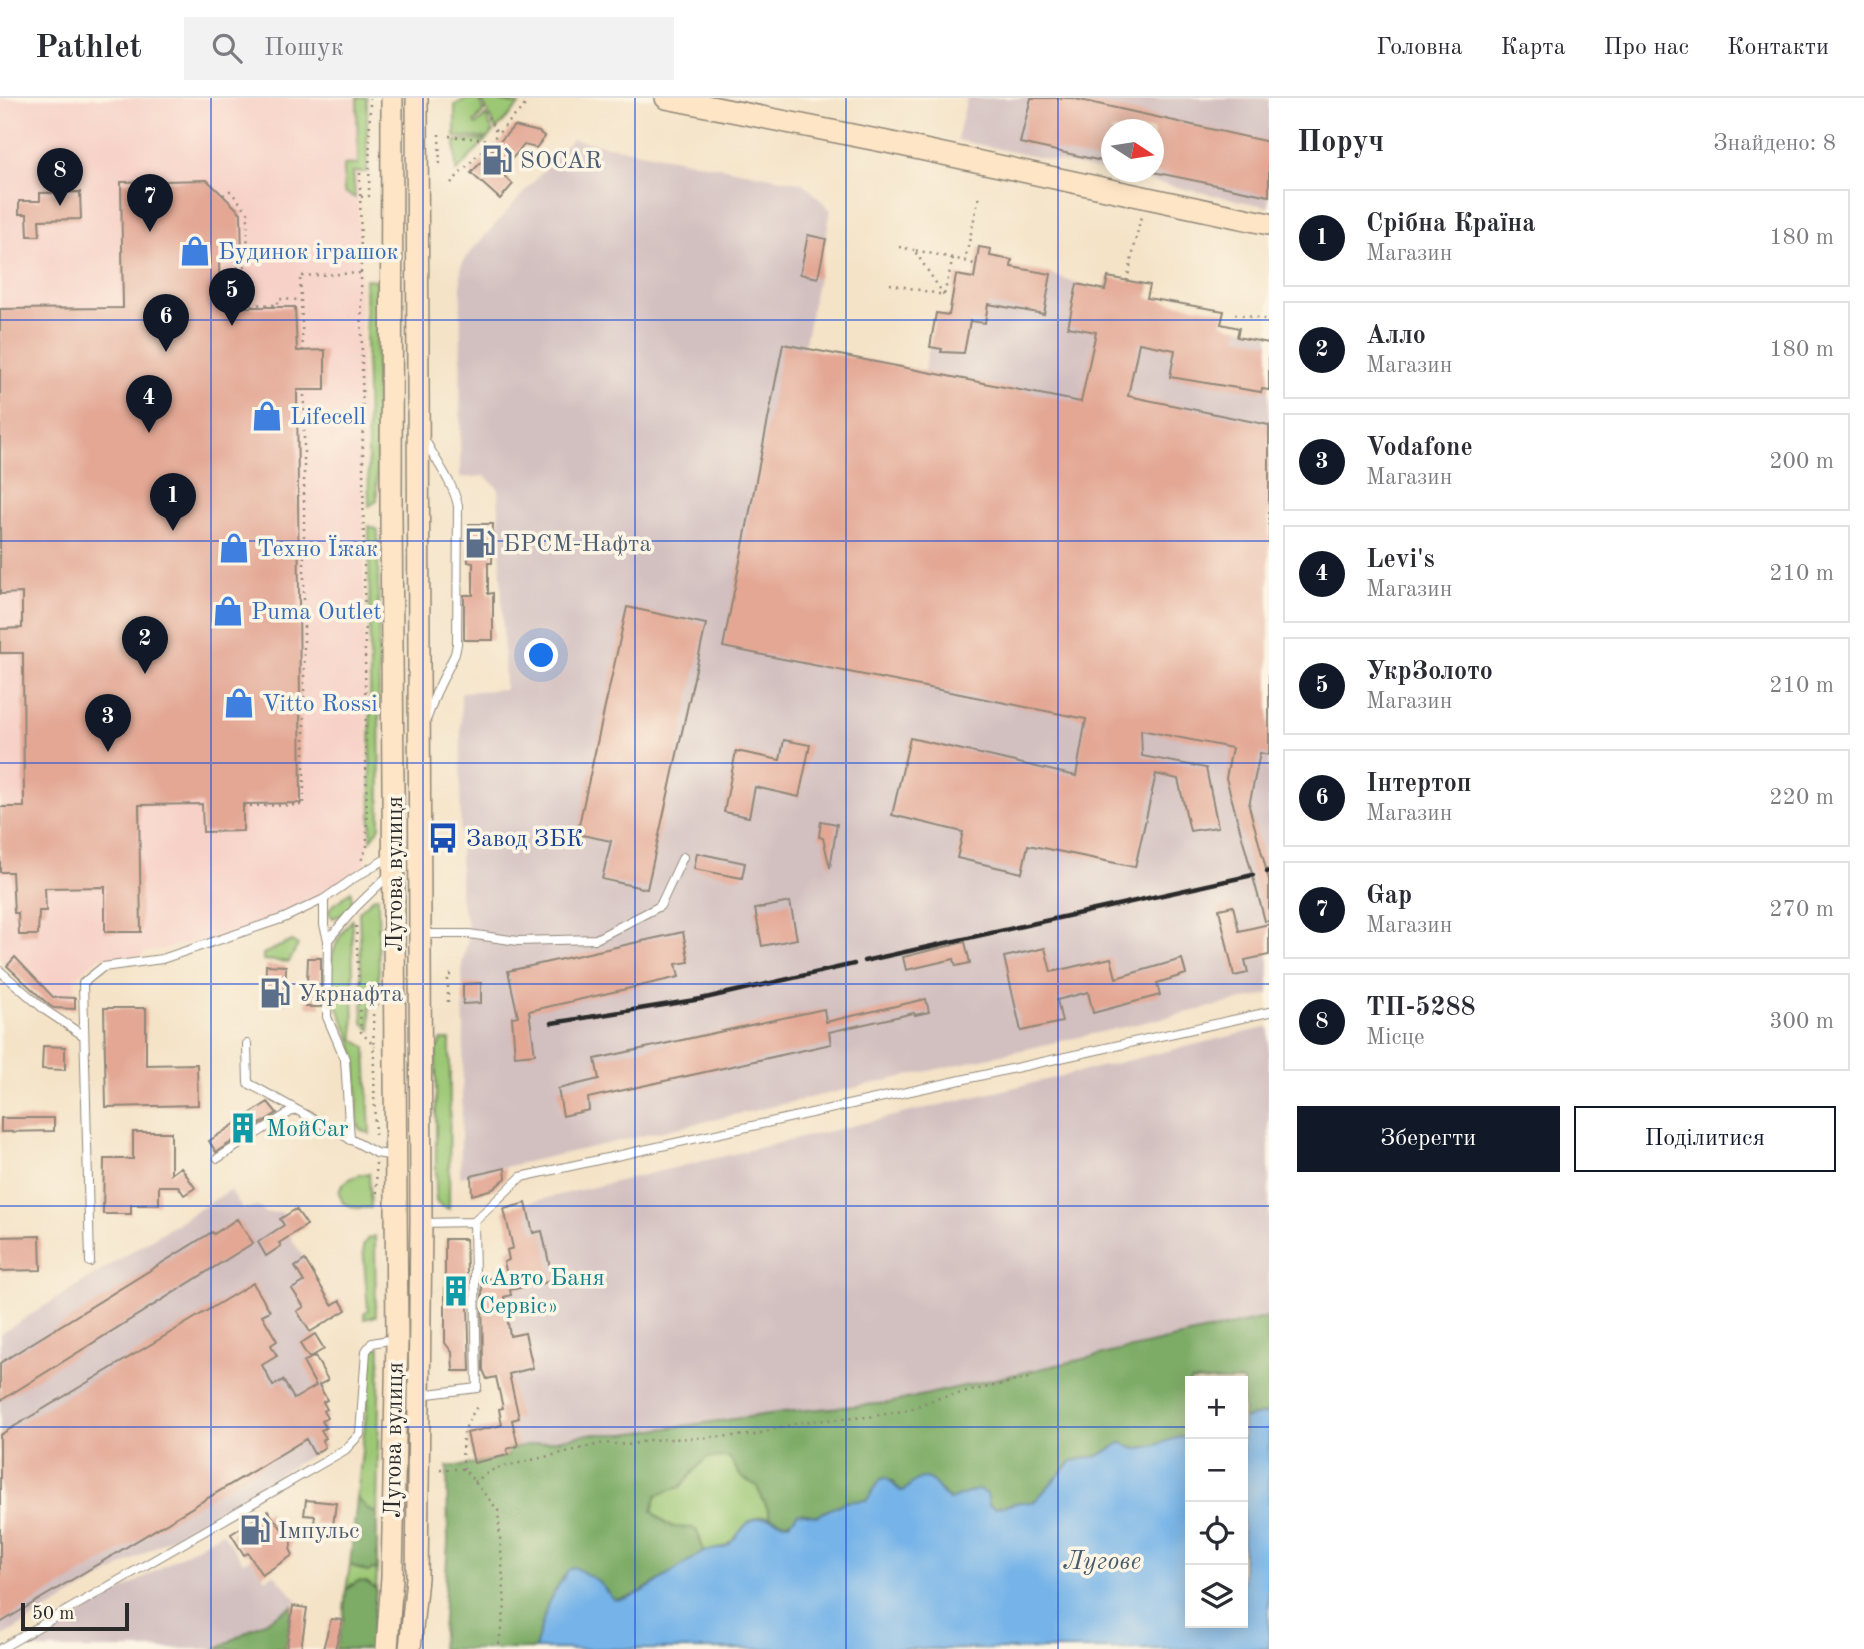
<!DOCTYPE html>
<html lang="uk">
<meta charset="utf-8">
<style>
body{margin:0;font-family:"Old Standard TT",serif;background:#f2f2f3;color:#2b2b33}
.controls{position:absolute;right:21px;bottom:21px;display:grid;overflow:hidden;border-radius:0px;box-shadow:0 4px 18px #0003}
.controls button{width:63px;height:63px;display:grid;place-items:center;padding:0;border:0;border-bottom:2px solid #e1e1e2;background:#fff;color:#2b2b33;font:35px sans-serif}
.compass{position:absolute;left:1101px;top:21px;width:63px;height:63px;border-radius:50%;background:#fff;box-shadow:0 4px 18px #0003;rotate:102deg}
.scale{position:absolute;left:21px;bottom:18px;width:108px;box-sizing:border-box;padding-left:7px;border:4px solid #2b2b2b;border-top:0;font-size:19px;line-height:24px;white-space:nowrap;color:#2b2b2b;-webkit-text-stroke:5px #fcf5e5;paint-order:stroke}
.you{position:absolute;left:542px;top:558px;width:24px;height:24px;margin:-18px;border:5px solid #fff;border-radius:50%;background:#1a73e8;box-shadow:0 0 0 10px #1a73e833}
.badge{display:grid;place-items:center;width:46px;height:46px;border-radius:50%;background:#111827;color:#fff;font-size:23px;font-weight:700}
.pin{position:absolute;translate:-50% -58px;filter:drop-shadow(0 2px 4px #0008)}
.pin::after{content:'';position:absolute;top:37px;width:24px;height:21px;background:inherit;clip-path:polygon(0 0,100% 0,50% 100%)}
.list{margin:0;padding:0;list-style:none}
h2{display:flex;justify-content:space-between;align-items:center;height:91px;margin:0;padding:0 28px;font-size:30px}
h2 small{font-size:23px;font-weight:400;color:#7c7c81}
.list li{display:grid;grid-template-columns:46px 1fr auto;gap:21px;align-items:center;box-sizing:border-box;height:98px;margin:0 14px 14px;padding:0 14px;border:2px solid #e1e1e2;border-radius:0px}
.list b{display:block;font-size:26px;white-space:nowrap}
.list p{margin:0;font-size:23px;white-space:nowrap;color:#7c7c81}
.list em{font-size:23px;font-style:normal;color:#7c7c81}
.actions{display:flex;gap:14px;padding:21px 28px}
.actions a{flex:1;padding:16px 0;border:2px solid #111827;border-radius:0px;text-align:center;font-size:24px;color:#111827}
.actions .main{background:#111827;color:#fff}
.icon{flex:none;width:38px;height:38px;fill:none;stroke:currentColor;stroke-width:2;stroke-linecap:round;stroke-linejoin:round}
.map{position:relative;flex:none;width:1269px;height:1551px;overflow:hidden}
header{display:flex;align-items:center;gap:42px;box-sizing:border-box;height:98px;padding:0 35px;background:#fff;border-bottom:2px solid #e1e1e2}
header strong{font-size:33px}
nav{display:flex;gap:38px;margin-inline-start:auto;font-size:24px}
.search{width:490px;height:63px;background:#f2f2f3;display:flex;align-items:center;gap:18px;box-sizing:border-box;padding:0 24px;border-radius:0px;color:#7c7c81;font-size:26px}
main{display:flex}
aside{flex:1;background:#fff}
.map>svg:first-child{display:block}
.built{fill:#f7d1c8}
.industrial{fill:#d2bfc0;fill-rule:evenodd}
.green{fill:#9cc875;stroke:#647a50;stroke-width:2}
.forest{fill:#7dac66;stroke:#546c48;stroke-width:2}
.water{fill:#75b3e8;stroke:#506f8a;stroke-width:2}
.building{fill:#e3a794}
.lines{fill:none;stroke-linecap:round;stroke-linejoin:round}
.service-casing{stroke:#908779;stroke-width:10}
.secondary-casing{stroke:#908779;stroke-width:24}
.path{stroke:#908779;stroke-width:2.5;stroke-dasharray:2 5;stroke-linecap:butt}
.service{stroke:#fff;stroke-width:8}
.secondary{stroke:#fde5c5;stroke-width:21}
.rail{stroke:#2b2b2b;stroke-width:4.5}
.grid{fill:none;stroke:#1d4ed8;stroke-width:2;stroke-opacity:0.55}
.labels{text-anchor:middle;stroke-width:7;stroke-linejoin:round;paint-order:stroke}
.service-label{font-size:24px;fill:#4e5e75;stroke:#fcf5e5;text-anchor:start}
.shop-label{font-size:24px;fill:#366cbe;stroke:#fcf5e5;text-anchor:start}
.transit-label{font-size:24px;fill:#164399;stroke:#fcf5e5;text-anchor:start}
.street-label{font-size:24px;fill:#2b2b2b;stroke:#fcf5e5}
.culture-label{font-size:24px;fill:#0d838f;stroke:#fcf5e5;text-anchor:start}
.water-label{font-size:26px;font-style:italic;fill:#455b6d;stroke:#fcf5e5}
</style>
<header>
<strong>Pathlet</strong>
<div class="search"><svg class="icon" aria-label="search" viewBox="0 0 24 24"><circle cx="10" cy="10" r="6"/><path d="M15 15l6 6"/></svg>Пошук</div>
<nav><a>Головна</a><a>Карта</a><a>Про нас</a><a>Контакти</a></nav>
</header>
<main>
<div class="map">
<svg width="1269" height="1551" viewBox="0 0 1269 1551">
<rect width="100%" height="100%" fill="#fcf5e5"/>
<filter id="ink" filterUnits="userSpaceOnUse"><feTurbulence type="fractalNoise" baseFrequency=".0143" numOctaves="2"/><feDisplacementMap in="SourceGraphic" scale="14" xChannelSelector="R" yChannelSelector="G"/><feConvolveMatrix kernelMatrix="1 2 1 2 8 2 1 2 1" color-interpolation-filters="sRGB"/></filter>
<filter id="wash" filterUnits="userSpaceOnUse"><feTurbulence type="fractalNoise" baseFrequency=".00686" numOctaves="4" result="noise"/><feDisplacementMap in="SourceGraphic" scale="28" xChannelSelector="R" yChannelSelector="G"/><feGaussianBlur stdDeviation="1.57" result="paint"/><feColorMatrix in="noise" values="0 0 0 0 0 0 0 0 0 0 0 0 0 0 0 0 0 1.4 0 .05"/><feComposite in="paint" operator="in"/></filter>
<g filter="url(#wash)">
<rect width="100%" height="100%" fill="#f4e3c7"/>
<path class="built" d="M0,0H357L369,745L365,766L319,798L236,836L143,855L141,858L100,859L75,880V911L49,909L0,861Z"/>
<path class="industrial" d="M967,0H1269V109L957,42ZM1112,32H1154V74H1112Z
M572,41L803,85L831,112L804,250L924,273L936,215L950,217L974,180L980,149L991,151V158L1011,169L1051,176L1077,186L1104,192L1108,179L1150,187L1148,200L1200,210L1204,231L1208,210L1224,213L1222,226L1269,236V896L460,1079L464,930L462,866L469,836L468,828L460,800L461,594L505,591L498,390L485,378L460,380L461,169L465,160Z
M1269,929V1219L889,1305L784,1314L625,1336H589L507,1351L499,1311L503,1310L504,1277L533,1270L525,1235L510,1238L504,1199L511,1197L510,1192L553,1183L511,1140L526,1105Z
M230,1092L243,1111L258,1108L266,1115L281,1114L285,1118L280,1122L305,1162L295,1169L304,1184L293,1191L304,1209L297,1213L312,1237L315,1236L324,1251L315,1257L328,1282L323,1285L326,1291L322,1294L327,1302L324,1304L327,1311L323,1313L327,1320L322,1323L326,1330L321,1332L326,1340L322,1343L325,1349L0,1540V1236Z
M222,1434L243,1464L251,1460L265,1481L274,1476L297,1502L293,1508L216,1551H22Z"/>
<path class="green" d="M357,0H367V74H353L355,100L344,94V67L358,66Z
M478,0L484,13L474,25L476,27L486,17L493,34L488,40L455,39V7L466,1Z
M481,0H484L519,7L496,32Z
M486,42L456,74L455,43Z
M365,181L376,182L377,403L369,408Z
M369,428L378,432L380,729L371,742Z
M351,793L352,807L342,817L333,820L329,815L330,810Z
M374,799H378L379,907L370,908L371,932L363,925L359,814Z
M352,822L354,942L366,949L370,1036L360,1031L357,1024C357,1001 359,976 354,953C350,932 337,913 332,892C326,867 335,840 352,822Z
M292,843L298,847L289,864L263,862V856Z
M441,942H450L449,1111L439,1107L436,1103V954Z
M369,1075L371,1110H356L343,1105L339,1095C342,1081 357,1077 369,1075Z
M375,1138L376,1218L365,1221L364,1215L368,1212L363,1148L367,1141Z
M380,1249L377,1416L368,1411L357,1400L373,1250Z
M720,1358L729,1359L741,1378L757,1388C760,1399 770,1409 770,1419C747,1415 742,1438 727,1447C720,1451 711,1452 704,1455L700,1438L666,1426L652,1414L657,1397L680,1389L706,1360Z
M350,1467L367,1474L377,1471L376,1491L366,1484L352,1486L346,1492Z"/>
<path class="forest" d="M1269,1219V1315L1243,1321V1283H1190V1339C1172,1337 1157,1351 1138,1350C1132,1350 1127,1346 1121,1345L1098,1358L1072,1363L1034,1404H1020L995,1410L989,1407L987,1396L970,1393L961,1399L949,1402L942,1393H900L892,1383L881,1381L867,1402L845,1404L816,1418L802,1415C787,1427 787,1427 770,1419C769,1409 760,1399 757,1388L741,1379L729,1359L706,1360L680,1389L657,1397L652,1413L666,1426L673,1429L692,1430L697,1433L704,1455L635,1497L617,1502L613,1501L607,1493L564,1478L548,1505L535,1551H441L448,1444L447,1368H461L508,1358L507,1351L589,1336H625L784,1314L889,1305Z
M357,1400L368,1411L377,1416V1471L367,1474L350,1467Z
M358,1483L366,1484L376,1491L371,1551H335L343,1522L346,1492Z
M293,1508L286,1551H216Z"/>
<path class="water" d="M1269,1315V1551H535L548,1505L568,1472L574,1469L598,1483L613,1501C635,1507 682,1464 704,1454C711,1452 719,1451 726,1448C737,1442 741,1427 753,1422C768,1415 776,1426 790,1425L798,1415L816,1418L845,1404L867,1402L881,1381L887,1380L900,1393H904C928,1367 932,1385 949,1402L979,1391L987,1396L989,1407L995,1410L1021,1404H1034L1072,1363L1098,1358L1121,1345C1127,1346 1132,1350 1138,1350C1157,1351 1172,1337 1190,1339V1525H1243V1321Z"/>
<g id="blocks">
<path class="building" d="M1031,0H1071L1269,44V98L1153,74V32H1111V65L1020,45Z
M514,28L539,34L545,39L536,50L524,47L500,74L513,86L500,101L471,75Z
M207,82L241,115L242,162H219L220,209H295L297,253L325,252V292H297L301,705L243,706V733L203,734L202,706L139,707L141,834H105V789L45,790L46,813H39L38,837H19L18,815H14L12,774H0V709H24L23,555H0V531L22,530V495L0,496V211L123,210L121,84Z
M80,94L81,121L39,122L40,138H28L27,116H19V103H40V95Z
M808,137L826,141L818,180L800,176Z
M979,149L991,151L990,158L1012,162L1011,169L1051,176L1044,216L988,206L985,225L970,223L964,255L941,254L942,251L930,249L936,215L949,217L956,177L974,180Z
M1108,179L1150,187L1147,200L1224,213L1221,226L1239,230L1237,239L1269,245V292L1262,291L1261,294L1170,279L1175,252L1139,245L1128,298L1269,327V657L1260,655L1249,708L1269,782V823H1265L1226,680L1232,650L1141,632L1142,658L1206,670L1218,729L1190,733L1178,681L1156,676L1135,769L1028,747L1022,775L957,760L963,734L892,717L910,640L1076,678L1086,621L723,549L783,246L1081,304L1096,234L1068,229L1077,186L1105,192Z
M469,426H493L492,465H488V496L493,495V542H464V497H473V465L468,464Z
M627,509L706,526L647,791L602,781L611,743L577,736Z
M784,642L810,647L799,699L755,689L749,719L724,714L736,653L780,662Z
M821,723L837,726L830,770L823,740L819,739Z
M697,755L745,765L742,780L694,771Z
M790,804L797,841L762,848L755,811Z
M1233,808L1239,833L1269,826V857L1245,862L1248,875L1234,878L1219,811Z
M683,834L689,864L676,866L679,879L529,913L535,956L515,958L512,919L518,918L508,873Z
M965,844L970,865L956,868L954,861L906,872L903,859Z
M1045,850L1051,874L1111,860L1116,880L1182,861L1186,876L1157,885L1160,897L1093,915L1088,894L1057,902L1062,924L1021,933L1004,859Z
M15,859L53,899L75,900V911L54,910L49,907L7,868Z
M308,860H321V909H306Z
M266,867L286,868L285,906H265Z
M481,885V905L463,906V886Z
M926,901L929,914L915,917L914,915L829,934L831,946L588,1000L589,1012L563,1018L558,991L599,981L595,961L824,911L826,924Z
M104,910H146V967L197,966L198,1007L106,1009Z
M43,948L65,949V972L42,971Z
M268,1004L277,1015L216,1054L209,1043Z
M1,1020H54V1033L1,1034Z
M133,1034H171V1076L181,1069L195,1090L184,1097L178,1088H159V1107H131V1116H103L104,1061H133Z
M505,1070L506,1080L493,1091L472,1097L471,1078Z
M526,1105L533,1135L542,1133L553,1183L510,1192L511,1197L504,1199L510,1238L525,1235L533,1270L509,1276L519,1320L512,1322L518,1348L507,1351L508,1357L474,1365L467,1335L502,1327L499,1311L503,1310L496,1279L487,1281L483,1272L482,1182L507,1177L504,1164L509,1162L507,1152L513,1150L504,1111Z
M296,1111L307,1127L279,1145L281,1148L266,1158L258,1144L284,1127L280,1121Z
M237,1121L253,1145L0,1303V1265L212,1134L214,1136Z
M40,1138L41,1172L0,1173V1139Z
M445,1141H466L470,1273H453L452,1254L445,1245Z
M305,1162L332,1207L340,1202L346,1212L310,1234L297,1213L304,1209L292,1191L304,1184L295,1169Z
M253,1185L270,1213L262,1217L277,1243L271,1247L277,1258L262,1267L273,1288L283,1282L294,1301L316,1288L303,1264L315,1258L328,1282L319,1287L327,1302L323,1304L327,1311L323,1313L327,1320L322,1323L326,1330L321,1332L326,1340L322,1342L325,1349L314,1356L306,1341L0,1525V1337Z
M315,1236L324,1251L309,1260L300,1246Z
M306,1402L336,1405L333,1428L314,1425L315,1418L304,1417Z
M268,1413L292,1444L290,1451L293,1457L262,1477L248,1455L244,1457L231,1436Z
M293,1508L307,1510L301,1551H286Z
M331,1521L343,1522L335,1551H323Z"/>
</g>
</g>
<g filter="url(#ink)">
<use href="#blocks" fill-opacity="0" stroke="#908779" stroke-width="2"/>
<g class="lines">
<g class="service-casing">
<path id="service" d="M424,340C435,362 454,386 458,408L457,546L455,556L436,595L427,620
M324,801V827L328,842L327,919L345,961L350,1042
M421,836H469L518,843L596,841L660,808L683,759
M328,842L355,810L391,775
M0,873L45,912L84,938
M247,946L248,985L295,1011
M218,1060L295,1011L376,1055L395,1058
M421,1125L474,1124L521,1079L1269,914
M90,1164L83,885L103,869L162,861L284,820L324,801L354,780L391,758
M420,1297L477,1290L474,1124
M0,1551L345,1352L360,1336L366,1253L372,1245L394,1241"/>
</g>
<g class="secondary-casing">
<path id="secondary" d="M666,0L887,44L1269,126
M387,1551L392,1479L397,1241L391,413L392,0
M410,1551L417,1480L421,1125L417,0"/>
</g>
<path class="path" d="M479,0L497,36
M439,36L440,71
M449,38L491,42
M360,75L367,749L361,763
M451,85L527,5
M223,97L230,93L248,114L247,168L235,169L236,206L278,207V201L301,202
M361,99L369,98L370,0
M899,149L914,152
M965,163L977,167
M1127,183L1141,118
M890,186L944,197L953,160L965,163L979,98
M944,197L914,152L953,160
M1235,216L1269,222
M303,253L300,178L361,175
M243,708L304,707V292
M356,828L361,934L375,949
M448,904V877H455
M373,909L375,1041
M376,1065L377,1100
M440,1371H464L498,1412L505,1508L498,1551
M464,1371C460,1342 462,1332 478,1307
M474,1384L494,1371L604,1345L628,1347L650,1342L754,1337L801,1324L868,1319L908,1312L935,1301L1029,1280"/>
<use href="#service" class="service"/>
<use href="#secondary" class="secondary"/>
<path class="rail" d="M1267,774L1269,773
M864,863L1253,777
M552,925L701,901L854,866"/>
</g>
</g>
<path class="grid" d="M211,0V1551M423,0V1551M635,0V1551M846,0V1551M1058,0V1551M0,222H1269M0,443H1269M0,665H1269M0,886H1269M0,1108H1269M0,1329H1190M1243,1329H1269"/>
<defs>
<g id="fuel-bare" transform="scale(2.415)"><path d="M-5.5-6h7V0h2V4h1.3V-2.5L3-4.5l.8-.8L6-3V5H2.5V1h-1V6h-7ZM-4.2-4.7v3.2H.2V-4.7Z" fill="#5c6f8a" stroke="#fcf5e5" stroke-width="2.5" paint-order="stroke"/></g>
<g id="shop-bare" transform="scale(2.415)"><path d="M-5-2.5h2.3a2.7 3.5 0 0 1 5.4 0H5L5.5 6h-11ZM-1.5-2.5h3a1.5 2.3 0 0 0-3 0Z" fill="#3f7fe0" stroke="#fcf5e5" stroke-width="2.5" paint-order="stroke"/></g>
<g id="bus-bare" transform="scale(2.415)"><path d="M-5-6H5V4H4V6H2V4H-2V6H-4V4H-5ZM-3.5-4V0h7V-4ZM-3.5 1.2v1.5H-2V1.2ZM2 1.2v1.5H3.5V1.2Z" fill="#1a4fb4" stroke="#fcf5e5" stroke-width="2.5" paint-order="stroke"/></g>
<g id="building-bare" transform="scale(2.415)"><path d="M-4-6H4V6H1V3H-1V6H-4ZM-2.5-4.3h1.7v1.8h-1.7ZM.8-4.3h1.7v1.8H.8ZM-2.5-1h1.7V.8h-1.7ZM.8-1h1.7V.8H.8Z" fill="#0f9aa8" stroke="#fcf5e5" stroke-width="2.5" paint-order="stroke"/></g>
</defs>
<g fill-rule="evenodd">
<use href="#fuel-bare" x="497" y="62"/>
<use href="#shop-bare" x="195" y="153"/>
<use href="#shop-bare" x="267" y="318"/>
<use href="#fuel-bare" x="480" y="445"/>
<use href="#shop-bare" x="234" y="450"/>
<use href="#shop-bare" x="228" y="513"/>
<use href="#shop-bare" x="239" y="605"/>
<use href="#bus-bare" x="443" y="740"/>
<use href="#fuel-bare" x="275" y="895"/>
<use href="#building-bare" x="243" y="1030"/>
<use href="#building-bare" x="456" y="1193"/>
<use href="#fuel-bare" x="255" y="1432"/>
</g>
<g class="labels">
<g class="service-label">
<text x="520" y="70">SOCAR</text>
<text x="503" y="453">БРСМ-Нафта</text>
<text x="298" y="903">Укрнафта</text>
<text x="278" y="1440">Імпульс</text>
</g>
<g class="shop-label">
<text x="218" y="161">Будинок іграшок</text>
<text x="290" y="326">Lifecell</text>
<text x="257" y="458">Техно Їжак</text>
<text x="251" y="521">Puma Outlet</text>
<text x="262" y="613">Vitto Rossi</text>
</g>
<g class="transit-label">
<text x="466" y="748">Завод ЗБК</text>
</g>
<g class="street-label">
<text transform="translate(394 776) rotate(-90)" y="8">Лугова вулиця</text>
<text transform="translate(393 1342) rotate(-89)" y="8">Лугова вулиця</text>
</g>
<g class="culture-label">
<text x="266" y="1038">МойCar</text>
<text x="479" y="1187">«Авто Баня<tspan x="479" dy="28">Сервіс»</tspan></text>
</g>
<g class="water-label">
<text x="1102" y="1471">Лугове</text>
</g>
</g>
</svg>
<div class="controls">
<button>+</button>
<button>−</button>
<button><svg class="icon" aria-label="locate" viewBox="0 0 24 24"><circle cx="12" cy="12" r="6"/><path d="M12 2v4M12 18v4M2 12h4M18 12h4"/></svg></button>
<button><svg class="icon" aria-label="layers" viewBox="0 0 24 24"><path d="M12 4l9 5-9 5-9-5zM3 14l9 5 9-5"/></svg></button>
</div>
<svg class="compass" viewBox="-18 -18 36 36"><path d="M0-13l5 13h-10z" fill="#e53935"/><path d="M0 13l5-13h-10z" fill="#7c7c81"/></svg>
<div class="scale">50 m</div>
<div class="you"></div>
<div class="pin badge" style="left:173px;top:433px">1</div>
<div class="pin badge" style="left:145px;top:576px">2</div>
<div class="pin badge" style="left:108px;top:654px">3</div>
<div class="pin badge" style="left:149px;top:335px">4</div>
<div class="pin badge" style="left:232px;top:228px">5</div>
<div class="pin badge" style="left:166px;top:254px">6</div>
<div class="pin badge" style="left:150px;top:134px">7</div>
<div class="pin badge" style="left:60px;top:108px">8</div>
</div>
<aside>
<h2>Поруч<small>Знайдено: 8</small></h2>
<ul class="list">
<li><span class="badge">1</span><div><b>Срібна Країна</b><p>Магазин</p></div><em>180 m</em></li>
<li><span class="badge">2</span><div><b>Алло</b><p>Магазин</p></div><em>180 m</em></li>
<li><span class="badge">3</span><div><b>Vodafone</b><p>Магазин</p></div><em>200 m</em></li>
<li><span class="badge">4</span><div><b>Levi's</b><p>Магазин</p></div><em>210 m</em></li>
<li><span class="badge">5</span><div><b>УкрЗолото</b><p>Магазин</p></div><em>210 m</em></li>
<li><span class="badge">6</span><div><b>Інтертоп</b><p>Магазин</p></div><em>220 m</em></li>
<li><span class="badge">7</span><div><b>Gap</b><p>Магазин</p></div><em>270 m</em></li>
<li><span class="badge">8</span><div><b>ТП-5288</b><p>Місце</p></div><em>300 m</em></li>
</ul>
<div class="actions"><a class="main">Зберегти</a><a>Поділитися</a></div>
</aside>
</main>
